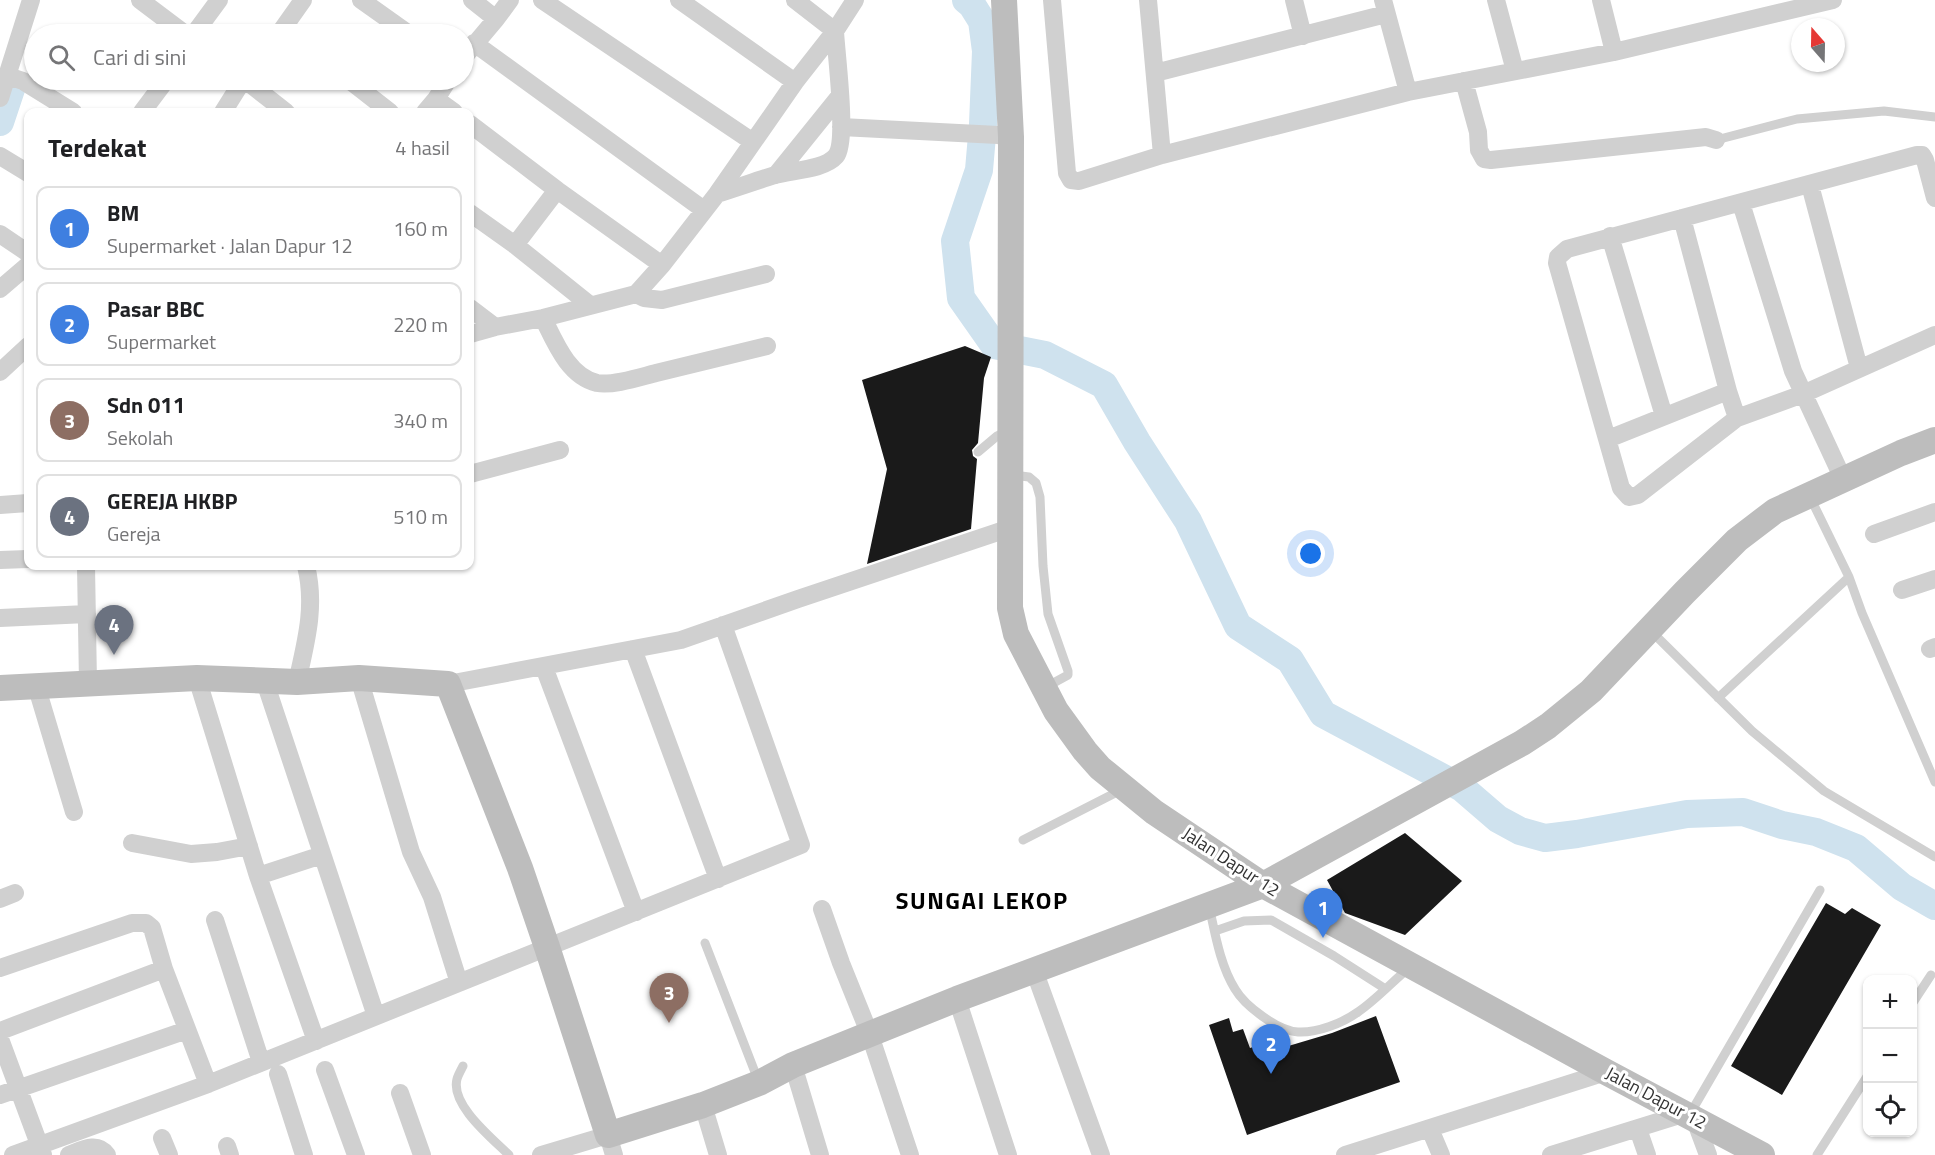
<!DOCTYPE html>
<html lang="id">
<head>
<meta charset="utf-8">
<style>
	body { margin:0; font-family:"Titillium Web",sans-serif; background:#f6f6f6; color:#202124 }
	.controls { position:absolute; right:18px; bottom:18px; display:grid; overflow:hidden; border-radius:12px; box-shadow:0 2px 4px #0004 }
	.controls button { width:54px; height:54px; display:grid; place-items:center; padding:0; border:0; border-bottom:2px solid #e0e0e0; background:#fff; color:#202124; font:30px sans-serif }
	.compass { position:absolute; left:1791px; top:18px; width:54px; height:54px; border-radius:50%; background:#fff; box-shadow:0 2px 4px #0004; rotate:340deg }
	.you { position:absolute; left:1311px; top:554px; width:21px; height:21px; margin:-15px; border:4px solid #fff; border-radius:50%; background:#1a73e8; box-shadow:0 0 0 9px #1a73e833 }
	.badge { display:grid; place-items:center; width:39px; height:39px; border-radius:50%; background:#e63946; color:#fff; font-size:20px; font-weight:700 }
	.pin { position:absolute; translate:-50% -50px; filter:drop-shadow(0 2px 3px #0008) }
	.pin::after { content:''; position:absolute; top:32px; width:21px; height:18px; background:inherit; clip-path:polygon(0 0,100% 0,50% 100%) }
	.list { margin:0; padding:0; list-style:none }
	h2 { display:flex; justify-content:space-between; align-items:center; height:78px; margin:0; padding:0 24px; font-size:26px }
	h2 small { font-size:20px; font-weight:400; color:#757577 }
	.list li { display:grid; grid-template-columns:39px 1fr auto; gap:18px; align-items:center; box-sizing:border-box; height:84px; margin:0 12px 12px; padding:0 12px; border:2px solid #e0e0e0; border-radius:12px }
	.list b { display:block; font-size:22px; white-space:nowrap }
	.list p { margin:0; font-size:20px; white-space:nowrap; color:#757577 }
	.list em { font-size:20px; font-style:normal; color:#757577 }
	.icon { flex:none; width:33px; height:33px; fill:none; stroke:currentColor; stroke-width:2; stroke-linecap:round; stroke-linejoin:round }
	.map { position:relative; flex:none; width:1935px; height:1155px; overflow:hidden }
	.search { position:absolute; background:#fff; box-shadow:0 2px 4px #0004; left:24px; top:24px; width:450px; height:66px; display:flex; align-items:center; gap:15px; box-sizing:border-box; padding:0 21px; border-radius:33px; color:#757577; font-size:22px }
	.panel { position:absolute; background:#fff; box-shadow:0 2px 4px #0004; left:24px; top:108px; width:450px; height:462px; border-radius:12px }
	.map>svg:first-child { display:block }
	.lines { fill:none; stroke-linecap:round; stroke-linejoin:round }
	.river { stroke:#cfe2ee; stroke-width:28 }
	.building { fill:#1a1a1a }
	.lane { stroke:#d0d0d0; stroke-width:9 }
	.street { stroke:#d0d0d0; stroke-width:18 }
	.secondary { stroke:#bdbdbd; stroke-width:26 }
	.labels { text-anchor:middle; stroke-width:6; stroke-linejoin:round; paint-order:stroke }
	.street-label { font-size:18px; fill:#333; stroke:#fff }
	.district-label { font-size:24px; font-weight:bold; letter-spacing:1.5px; fill:#000; stroke:#fff }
</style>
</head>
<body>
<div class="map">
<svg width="1935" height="1155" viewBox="0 0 1935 1155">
	<rect width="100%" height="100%" fill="#fff"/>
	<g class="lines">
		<path class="river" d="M966,0L972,5L982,21L986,51L983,124L979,170L955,241L961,298L994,345L1045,355L1104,385L1137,442L1188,521L1238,626L1290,660L1323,714L1462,788L1498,819L1520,831L1545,838L1577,834L1687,814L1743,812L1782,825L1816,832L1856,848L1902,887L1935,906
			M0,122L12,86"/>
	</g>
	<path class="building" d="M965,346L991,357L984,378L978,443L972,450L973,456L977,459L971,529L867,564L887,469L862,380Z
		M1405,833L1462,881L1405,935L1345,913L1327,880Z
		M1826,903L1845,914L1852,908L1881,925L1782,1095L1731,1066Z
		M1376,1016L1400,1082L1247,1135L1209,1025L1229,1018L1233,1032L1243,1029L1250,1048L1282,1037L1285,1047L1332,1033Z"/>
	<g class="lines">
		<path class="lane" d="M1716,140L1797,119L1884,111L1935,117
			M978,452L997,436L1007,431
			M1013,475L1029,477L1036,483L1040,497L1043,566L1048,614L1068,671V675L1046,687
			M1810,497L1849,577L1862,613L1935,782
			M1650,630L1752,731L1824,791L1935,857
			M1718,698L1849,577
			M1023,840L1123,789
			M1209,906C1215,933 1220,965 1235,989C1245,1006 1278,1031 1298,1032C1317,1033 1343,1023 1358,1012C1377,999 1393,981 1410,967
			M1215,931L1244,921L1271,920L1334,956L1384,988
			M705,943L758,1080
			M1912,1004L1931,975
			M463,1066C461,1070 458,1075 457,1079C450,1105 493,1139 509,1155
			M1690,1114L1820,890
			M1817,1155L1868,1075"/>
		<path class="street" d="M140,0L185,34
			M361,0L409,34
			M472,0L496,19
			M542,0L753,142
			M679,0L795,82
			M1052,0L1067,173L1071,180L1079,181L1162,155L1408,92L1614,52L1833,0
			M1148,0L1162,155
			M1294,0L1303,36
			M1383,0L1408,92
			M1496,0L1515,71
			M1601,0L1614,52
			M194,34L219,0
			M279,34L303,0
			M474,43L704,210
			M464,57L496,19L510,0
			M1155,73L1386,14
			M8,76L23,81L73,112
			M245,80L286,112
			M349,80L390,112
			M1464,81L1478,132L1479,150L1484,159L1491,160L1706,137L1716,140
			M0,98L31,0
			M436,99L454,112
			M142,112L166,80
			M223,112L243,80
			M425,112L436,99L448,80
			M470,124L557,190L662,265
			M841,127L998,135L1011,137
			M0,156L28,173
			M776,175L839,97
			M1810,185L1859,368
			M717,194C736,188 756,181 775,175C792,170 824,170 836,156C848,141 836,54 835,31L795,0
			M1935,198L1925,160L1922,155H1917L1567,249L1558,257L1557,263L1621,488L1629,497L1638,495L1737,418L1803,394L1935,335
			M1741,203L1793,371L1843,479
			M470,213L515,245L590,305
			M1682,218L1728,391L1737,418
			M0,234L28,253
			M1610,236L1664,416
			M515,245L557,190
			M0,289L28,265
			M636,294L644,298L662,300L766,274
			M470,308L495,327
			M543,318C555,342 568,376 597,383C613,386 640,377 656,373C693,364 730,355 767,346
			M470,334L495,327L543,318L636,294L662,265L717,194L795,82L835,31L855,0
			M0,372L28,346
			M1608,439L1728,391
			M470,474L560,450
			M0,505L28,503
			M1874,534L1935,512
			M0,560L28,559
			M86,566L88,683
			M1902,590L1935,579
			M0,618L87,614
			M633,649L718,879
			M1930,649L1935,647
			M544,667L636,912
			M197,678L258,876L316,1041
			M359,678L411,852L432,897L459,983
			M264,679L376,1016
			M297,682C306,642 316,606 306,566
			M448,684L681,640L798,599L1010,528
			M36,685L74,812
			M132,843L191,854L217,852L249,846
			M258,876L322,855
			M0,899L15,893
			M822,909L841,963L870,1035L910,1155
			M215,920L261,1062
			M0,968L132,923H146L152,928L164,969L208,1084
			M1034,970L1101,1155
			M957,999L1008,1155
			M0,1031L164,969
			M0,1039L43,1155
			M793,1065L820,1155
			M325,1070L356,1155
			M278,1074L304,1155
			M400,1093L422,1155
			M0,1095L187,1030
			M703,1105L718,1155
			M1695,1120L1708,1155
			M1430,1129L1441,1155
			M1638,1129L1647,1155
			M162,1138L169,1155
			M227,1146L230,1155
			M13,1155L208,1084L801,845L723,625
			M69,1155C82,1150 97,1141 107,1155
			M541,1155L608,1135L614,1155
			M1345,1155L1606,1072
			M1551,1155L1683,1114"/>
		<path class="secondary" d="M1004,0L1011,137L1010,608L1016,634L1056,711L1085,751L1100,768L1154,812L1263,885L1606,1072L1762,1155
			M0,688L197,678L297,682L359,678L448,684L520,868L547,947L608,1135L703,1105L759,1083L793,1065L957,999L1263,885L1522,743L1548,726L1591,691L1685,592L1737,540L1775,511L1901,453L1935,440"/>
	</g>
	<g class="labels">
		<g class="street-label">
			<text transform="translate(1231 862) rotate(33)" y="6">Jalan Dapur 12</text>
			<text transform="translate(1656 1098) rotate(28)" y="6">Jalan Dapur 12</text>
		</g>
		<g class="district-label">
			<text x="982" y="909">SUNGAI LEKOP</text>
		</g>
	</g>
</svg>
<div class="controls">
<button>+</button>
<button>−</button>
<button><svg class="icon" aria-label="locate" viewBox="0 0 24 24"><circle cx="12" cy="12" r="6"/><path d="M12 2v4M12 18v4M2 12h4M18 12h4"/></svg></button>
</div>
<svg class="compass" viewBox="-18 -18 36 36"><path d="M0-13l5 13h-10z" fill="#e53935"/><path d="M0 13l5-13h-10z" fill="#757577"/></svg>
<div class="you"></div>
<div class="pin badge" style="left:1323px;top:938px;background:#3f7fe0">1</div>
<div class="pin badge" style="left:1271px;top:1074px;background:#3f7fe0">2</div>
<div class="pin badge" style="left:669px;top:1023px;background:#8d6e63">3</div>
<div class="pin badge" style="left:114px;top:655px;background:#6b7280">4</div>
<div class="search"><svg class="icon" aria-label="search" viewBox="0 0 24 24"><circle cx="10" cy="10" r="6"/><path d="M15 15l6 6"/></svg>Cari di sini</div>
<section class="panel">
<h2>Terdekat<small>4 hasil</small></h2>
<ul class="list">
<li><span class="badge" style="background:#3f7fe0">1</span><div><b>BM</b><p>Supermarket · Jalan Dapur 12</p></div><em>160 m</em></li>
<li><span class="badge" style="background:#3f7fe0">2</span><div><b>Pasar BBC</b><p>Supermarket</p></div><em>220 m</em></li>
<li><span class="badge" style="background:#8d6e63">3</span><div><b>Sdn 011</b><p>Sekolah</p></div><em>340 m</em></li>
<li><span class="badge" style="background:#6b7280">4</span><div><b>GEREJA HKBP</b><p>Gereja</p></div><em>510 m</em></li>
</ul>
</section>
</div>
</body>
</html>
